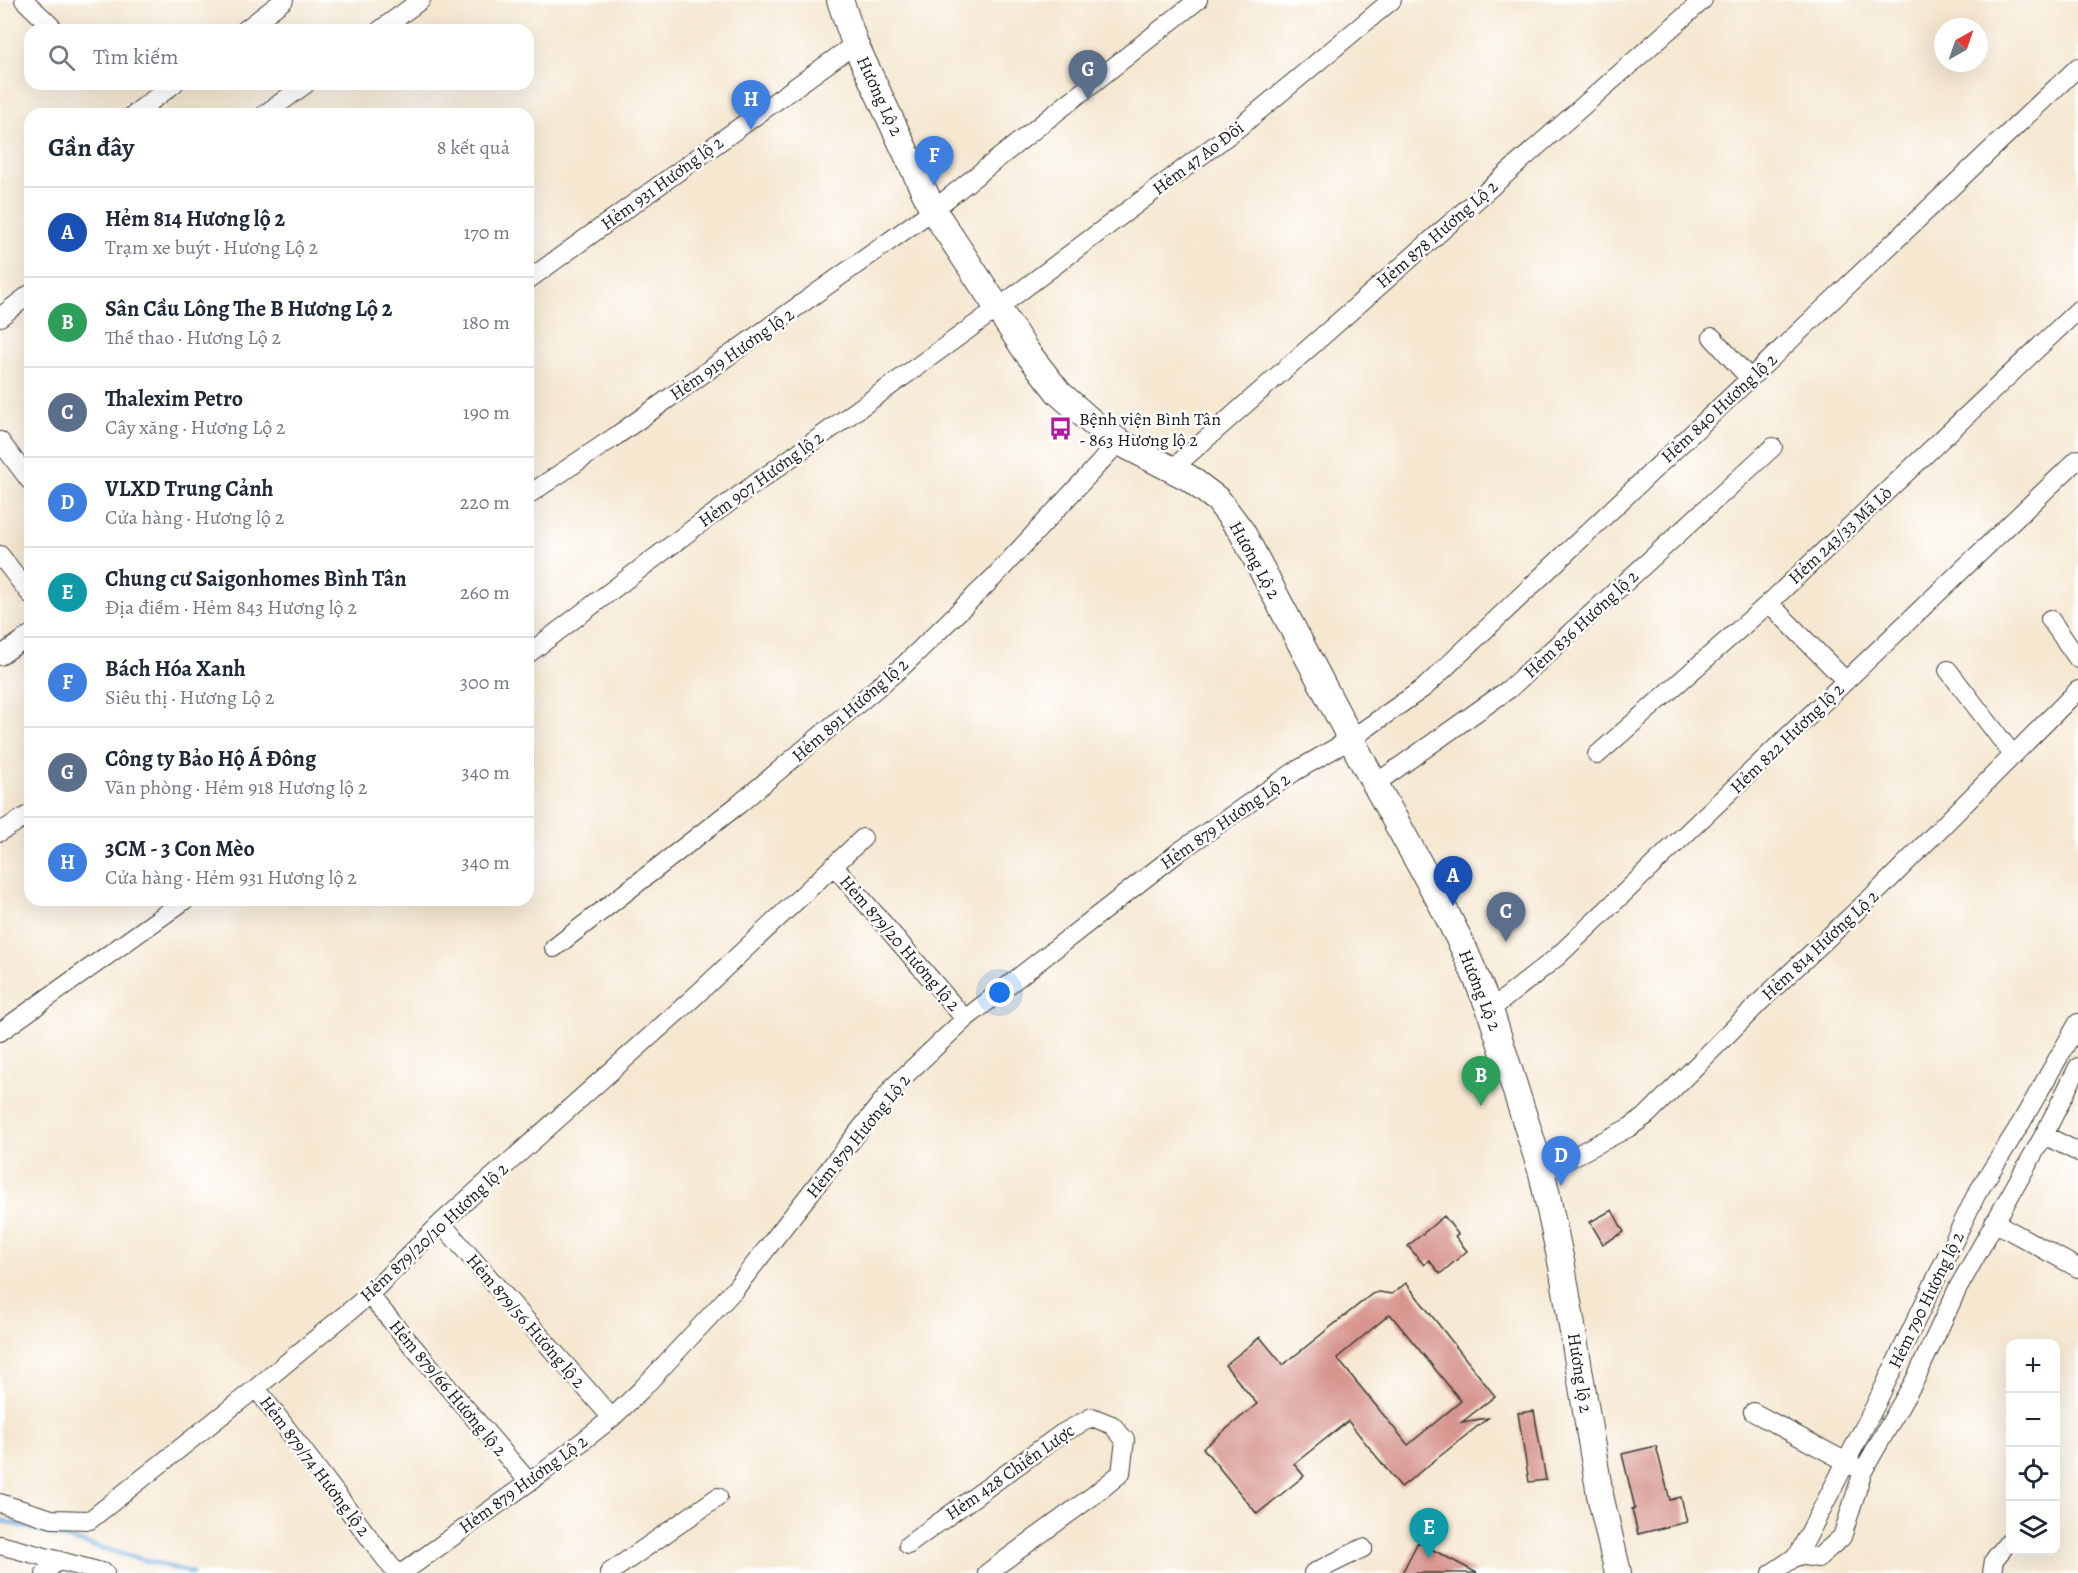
<!DOCTYPE html>
<html lang="vi">
<head>
<meta charset="utf-8">
<style>
	body { margin:0; font-family:Alegreya,serif; background:#f2f2f3; color:#1f2937 }
	.controls { position:absolute; right:18px; bottom:18px; display:grid; overflow:hidden; border-radius:12px; box-shadow:0 6px 24px #0002 }
	.controls button { width:54px; height:54px; display:grid; place-items:center; padding:0; border:0; border-bottom:2px solid #e0e1e3; background:#fff; color:#1f2937; font:30px sans-serif }
	.compass { position:absolute; left:1934px; top:18px; width:54px; height:54px; border-radius:50%; background:#fff; box-shadow:0 6px 24px #0002; rotate:40deg }
	.you { position:absolute; left:1000px; top:993px; width:21px; height:21px; margin:-15px; border:4px solid #fff; border-radius:50%; background:#1a73e8; box-shadow:0 0 0 9px #1a73e833 }
	.badge { display:grid; place-items:center; width:39px; height:39px; border-radius:50%; background:#0f766e; color:#fff; font-size:20px; font-weight:700 }
	.pin { position:absolute; translate:-50% -50px; filter:drop-shadow(0 2px 3px #0008) }
	.pin::after { content:''; position:absolute; top:32px; width:21px; height:18px; background:inherit; clip-path:polygon(0 0,100% 0,50% 100%) }
	.list { margin:0; padding:0; list-style:none }
	h2 { display:flex; justify-content:space-between; align-items:center; height:78px; margin:0; padding:0 24px; font-size:26px }
	h2 small { font-size:20px; font-weight:400; color:#747a83 }
	.list li { display:grid; grid-template-columns:39px 1fr auto; gap:18px; align-items:center; box-sizing:border-box; height:90px; padding:0 24px; border-top:2px solid #e0e1e3 }
	.list b { display:block; font-size:22px; white-space:nowrap }
	.list p { margin:0; font-size:20px; white-space:nowrap; color:#747a83 }
	.list em { font-size:20px; font-style:normal; color:#747a83 }
	.icon { flex:none; width:33px; height:33px; fill:none; stroke:currentColor; stroke-width:2; stroke-linecap:round; stroke-linejoin:round }
	.map { position:relative; flex:none; width:2078px; height:1573px; overflow:hidden }
	.search { position:absolute; background:#fff; box-shadow:0 6px 24px #0002; left:24px; top:24px; width:510px; height:66px; display:flex; align-items:center; gap:15px; box-sizing:border-box; padding:0 21px; border-radius:18px; color:#747a83; font-size:22px }
	.panel { position:absolute; background:#fff; box-shadow:0 6px 24px #0002; left:24px; top:108px; width:510px; height:798px; border-radius:18px }
	.map>svg:first-child { display:block }
	.lines { fill:none; stroke-linecap:round; stroke-linejoin:round }
	.stream { stroke:#63a6d8; stroke-width:5 }
	.building { fill:#d7968f; fill-rule:evenodd }
	.minor-casing { stroke:#3d3a37; stroke-width:20 }
	.secondary-casing { stroke:#3d3a37; stroke-width:28 }
	.minor { stroke:#fff; stroke-width:18 }
	.secondary { stroke:#fff; stroke-width:26 }
	.labels { text-anchor:middle; stroke-width:5; stroke-linejoin:round; paint-order:stroke }
	.street-label { font-size:18px; fill:#1c1c1c; stroke:#fff }
	.poi-label { font-size:18px; fill:#1c1c1c; stroke:#fff; text-anchor:start }
</style>
</head>
<body>
<div class="map">
<svg width="2078" height="1573" viewBox="0 0 2078 1573">
	<rect width="100%" height="100%" fill="#fff"/>
	<filter id="ink" filterUnits="userSpaceOnUse"><feTurbulence type="fractalNoise" baseFrequency=".0167" numOctaves="2"/><feDisplacementMap in="SourceGraphic" scale="12" xChannelSelector="R" yChannelSelector="G"/><feConvolveMatrix kernelMatrix="1 2 1 2 8 2 1 2 1" color-interpolation-filters="sRGB"/></filter>
	<filter id="wash" filterUnits="userSpaceOnUse"><feTurbulence type="fractalNoise" baseFrequency=".008" numOctaves="4" result="noise"/><feDisplacementMap in="SourceGraphic" scale="24" xChannelSelector="R" yChannelSelector="G"/><feGaussianBlur stdDeviation="1.35" result="paint"/><feColorMatrix in="noise" values="0 0 0 0 0 0 0 0 0 0 0 0 0 0 0 0 0 1.4 0 .05"/><feComposite in="paint" operator="in"/></filter>
	<g filter="url(#wash)">
		<rect width="100%" height="100%" fill="#f5e7d0"/>
		<g class="lines">
			<path class="stream" d="M0,1520L192,1573"/>
		</g>
		<g id="blocks">
			<path class="building" d="M1612,1210L1624,1232L1603,1244L1590,1222Z
				M1444,1216L1458,1234L1455,1236L1467,1251L1440,1274L1429,1260L1424,1265L1408,1246Z
				M1406,1283L1495,1396L1462,1422L1488,1418L1401,1487L1348,1421L1294,1464L1304,1476L1257,1514L1203,1448L1257,1404L1225,1365L1260,1337L1283,1365L1372,1294L1379,1292L1392,1294ZM1390,1314L1461,1401L1408,1445L1337,1358Z
				M1534,1411L1546,1480L1529,1482L1518,1413Z
				M1656,1446L1670,1500L1681,1497L1687,1522L1638,1534L1632,1509L1635,1508L1622,1454Z
				M1418,1542L1477,1573H1402Z"/>
		</g>
	</g>
	<g filter="url(#ink)">
		<use href="#blocks" fill-opacity="0" stroke="#3d3a37" stroke-width="1.5"/>
		<g class="lines">
			<defs>
				<path id="minor" d="M24,0L52,27
					M245,30L284,0
					M380,30L421,0
					M134,114L174,84
					M265,114L306,84
					M528,280L855,44
					M0,317L30,294
					M1712,337L1750,379
					M0,441L30,481
					M1172,469L1703,0
					M528,495L616,436L933,210L1198,0
					M0,555L30,594
					M1769,603L1846,681
					M2050,619L2078,659
					M528,654L694,528L998,308L1242,125L1392,0
					M0,656L30,635
					M1948,670L2013,755
					M1597,755L1769,603L2078,310
					M1375,784L1509,689L1773,447
					M0,832L30,814
					M834,866L965,1019
					M554,948L738,805L904,665L994,577L1119,442
					M1490,1010L1557,957L2078,459
					M0,1032L185,900
					M2044,1135L2078,1152
					M1542,1173L1630,1127L1647,1115L1771,991L1880,889L2078,690
					M1994,1222L2078,1268
					M441,1223L612,1418
					M369,1295L528,1481
					M256,1388L396,1573
					M1753,1412L1856,1467
					M0,1503L52,1519L90,1520L256,1388L369,1295L441,1223L692,999L863,838
					M0,1545L105,1573
					M908,1545L1061,1434L1092,1417L1112,1425L1125,1440L1121,1473L1094,1495L987,1573
					M1798,1555L1818,1558L1842,1537L1863,1471L1915,1380L1958,1288L2044,1135L2078,1067
					M45,1573L58,1560
					M402,1573L546,1470L612,1418L641,1390L735,1289L895,1085L965,1019L1180,851L1294,772L1351,739L1425,687L2078,67
					M609,1573L718,1497
					M1313,1573L1363,1548
					M1772,1573L1798,1555L1874,1408L1976,1195L2021,1123L2078,1023
					M1992,1573L1994,1560L2010,1540"/>
				<path id="secondary" d="M840,0L855,44L933,210L1026,351L1059,393L1093,423L1119,442L1189,478L1218,500L1242,532L1364,764L1441,903L1464,949L1490,1010L1542,1173L1562,1266L1600,1495L1618,1573"/>
			</defs>
			<use href="#minor" class="minor-casing"/>
			<use href="#secondary" class="secondary-casing"/>
			<use href="#minor" class="minor"/>
			<use href="#secondary" class="secondary"/>
		</g>
	</g>
	<defs>
		<symbol id="bus-bare" viewBox="-9 -9 18 18"><path d="M-5-6H5V4H4V6H2V4H-2V6H-4V4H-5ZM-3.5-4V0h7V-4ZM-3.5 1.2v1.5H-2V1.2ZM2 1.2v1.5H3.5V1.2Z" fill="#b5179e" stroke="#fff" stroke-width="2.5" paint-order="stroke"/></symbol>
	</defs>
	<g fill-rule="evenodd">
		<use href="#bus-bare" x="1044" y="412" width="33" height="33"/>
	</g>
	<g class="labels">
		<g class="street-label">
			<text transform="translate(880 96) rotate(65)" y="6">Hương Lộ 2</text>
			<text transform="translate(1198 158) rotate(-37)" y="6">Hẻm 47 Ao Đôi</text>
			<text transform="translate(662 183) rotate(-36)" y="6">Hẻm 931 Hương lộ 2</text>
			<text transform="translate(1437 234) rotate(-41)" y="6">Hẻm 878 Hương Lộ 2</text>
			<text transform="translate(732 354) rotate(-35)" y="6">Hẻm 919 Hương lộ 2</text>
			<text transform="translate(1719 408) rotate(-43)" y="6">Hẻm 840 Hương lộ 2</text>
			<text transform="translate(761 479) rotate(-36)" y="6">Hẻm 907 Hương lộ 2</text>
			<text transform="translate(1840 535) rotate(-43)" y="6">Hẻm 243/33 Mã Lò</text>
			<text transform="translate(1255 560) rotate(61)" y="6">Hương Lộ 2</text>
			<text transform="translate(1581 624) rotate(-43)" y="6">Hẻm 836 Hương lộ 2</text>
			<text transform="translate(850 710) rotate(-41)" y="6">Hẻm 891 Hương lộ 2</text>
			<text transform="translate(1787 738) rotate(-44)" y="6">Hẻm 822 Hương lộ 2</text>
			<text transform="translate(1225 821) rotate(-35)" y="6">Hẻm 879 Hương Lộ 2</text>
			<text transform="translate(900 943) rotate(49)" y="6">Hẻm 879/20 Hương lộ 2</text>
			<text transform="translate(1820 945) rotate(-43)" y="6">Hẻm 814 Hương Lộ 2</text>
			<text transform="translate(1480 990) rotate(68)" y="6">Hương Lộ 2</text>
			<text transform="translate(858 1136) rotate(-51)" y="6">Hẻm 879 Hương Lộ 2</text>
			<text transform="translate(434 1232) rotate(-43)" y="6">Hẻm 879/20/10 Hương lộ 2</text>
			<text transform="translate(1926 1300) rotate(-64)" y="6">Hẻm 790 Hương lộ 2</text>
			<text transform="translate(526 1321) rotate(49)" y="6">Hẻm 879/56 Hương lộ 2</text>
			<text transform="translate(1580 1373) rotate(81)" y="6">Hương lộ 2</text>
			<text transform="translate(448 1388) rotate(50)" y="6">Hẻm 879/66 Hương lộ 2</text>
			<text transform="translate(315 1466) rotate(53)" y="6">Hẻm 879/74 Hương lộ 2</text>
			<text transform="translate(1010 1472) rotate(-35)" y="6">Hẻm 428 Chiến Lược</text>
			<text transform="translate(523 1484) rotate(-36)" y="6">Hẻm 879 Hương Lộ 2</text>
		</g>
		<g class="poi-label">
			<text x="1079" y="425">Bệnh viện Bình Tân<tspan x="1079" dy="21">- 863 Hương lộ 2</tspan></text>
		</g>
	</g>
</svg>
<div class="controls">
<button>+</button>
<button>−</button>
<button><svg class="icon" aria-label="locate" viewBox="0 0 24 24"><circle cx="12" cy="12" r="6"/><path d="M12 2v4M12 18v4M2 12h4M18 12h4"/></svg></button>
<button><svg class="icon" aria-label="layers" viewBox="0 0 24 24"><path d="M12 4l9 5-9 5-9-5zM3 14l9 5 9-5"/></svg></button>
</div>
<svg class="compass" viewBox="-18 -18 36 36"><path d="M0-13l5 13h-10z" fill="#e53935"/><path d="M0 13l5-13h-10z" fill="#747a83"/></svg>
<div class="you"></div>
<div class="pin badge" style="left:1453px;top:906px;background:#1a4fb4">A</div>
<div class="pin badge" style="left:1481px;top:1106px;background:#2e9e5b">B</div>
<div class="pin badge" style="left:1506px;top:942px;background:#5c6f8a">C</div>
<div class="pin badge" style="left:1561px;top:1186px;background:#3f7fe0">D</div>
<div class="pin badge" style="left:1429px;top:1558px;background:#0f9aa8">E</div>
<div class="pin badge" style="left:934px;top:186px;background:#3f7fe0">F</div>
<div class="pin badge" style="left:1088px;top:100px;background:#5c6f8a">G</div>
<div class="pin badge" style="left:751px;top:130px;background:#3f7fe0">H</div>
<div class="search"><svg class="icon" aria-label="search" viewBox="0 0 24 24"><circle cx="10" cy="10" r="6"/><path d="M15 15l6 6"/></svg>Tìm kiếm</div>
<section class="panel">
<h2>Gần đây<small>8 kết quả</small></h2>
<ul class="list">
<li><span class="badge" style="background:#1a4fb4">A</span><div><b>Hẻm 814 Hương lộ 2</b><p>Trạm xe buýt · Hương Lộ 2</p></div><em>170 m</em></li>
<li><span class="badge" style="background:#2e9e5b">B</span><div><b>Sân Cầu Lông The B Hương Lộ 2</b><p>Thể thao · Hương Lộ 2</p></div><em>180 m</em></li>
<li><span class="badge" style="background:#5c6f8a">C</span><div><b>Thalexim Petro</b><p>Cây xăng · Hương Lộ 2</p></div><em>190 m</em></li>
<li><span class="badge" style="background:#3f7fe0">D</span><div><b>VLXD Trung Cảnh</b><p>Cửa hàng · Hương lộ 2</p></div><em>220 m</em></li>
<li><span class="badge" style="background:#0f9aa8">E</span><div><b>Chung cư Saigonhomes Bình Tân</b><p>Địa điểm · Hẻm 843 Hương lộ 2</p></div><em>260 m</em></li>
<li><span class="badge" style="background:#3f7fe0">F</span><div><b>Bách Hóa Xanh</b><p>Siêu thị · Hương Lộ 2</p></div><em>300 m</em></li>
<li><span class="badge" style="background:#5c6f8a">G</span><div><b>Công ty Bảo Hộ Á Đông</b><p>Văn phòng · Hẻm 918 Hương lộ 2</p></div><em>340 m</em></li>
<li><span class="badge" style="background:#3f7fe0">H</span><div><b>3CM - 3 Con Mèo</b><p>Cửa hàng · Hẻm 931 Hương lộ 2</p></div><em>340 m</em></li>
</ul>
</section>
</div>
</body>
</html>
